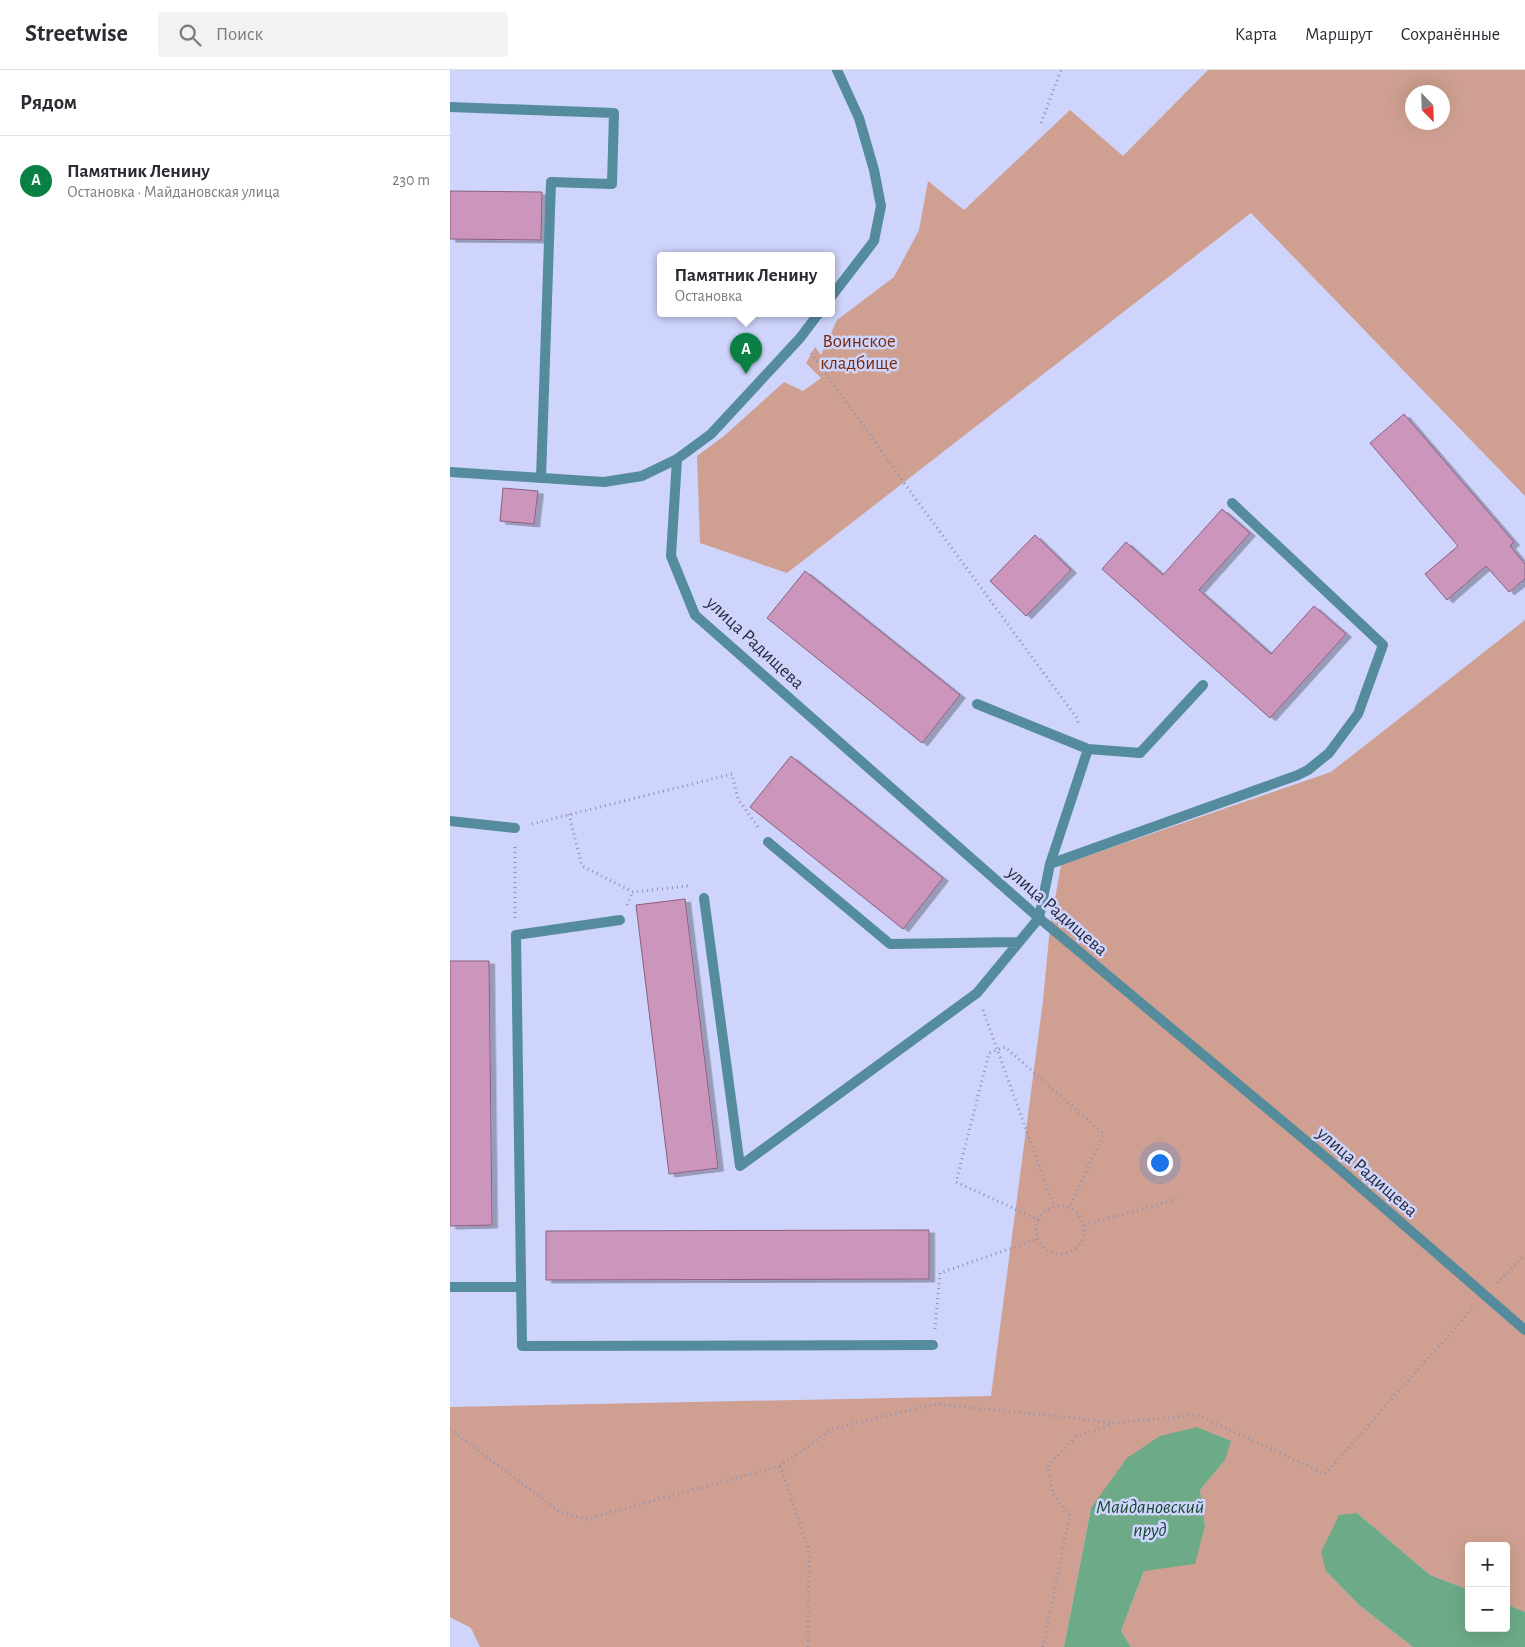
<!DOCTYPE html>
<html lang="ru">
<head>
<meta charset="utf-8">
<style>
	body { margin:0; font-family:"Alegreya Sans",sans-serif; background:#f2f2f3; color:#2b2b33 }
	.controls { position:absolute; right:15px; bottom:15px; display:grid; overflow:hidden; border-radius:5px; box-shadow:0 5px 20px #0002 }
	.controls button { width:45px; height:45px; display:grid; place-items:center; padding:0; border:0; border-bottom:1px solid #e1e1e2; background:#fff; color:#2b2b33; font:25px sans-serif }
	.compass { position:absolute; left:955px; top:15px; width:45px; height:45px; border-radius:50%; background:#fff; box-shadow:0 5px 20px #0002; rotate:157deg }
	.you { position:absolute; left:709px; top:1092px; width:18px; height:18px; margin:-12px; border:4px solid #fff; border-radius:50%; background:#1a73e8; box-shadow:0 0 0 8px #1a73e833 }
	.badge { display:grid; place-items:center; width:32px; height:32px; border-radius:50%; background:#0b8043; color:#fff; font-size:16px; font-weight:700 }
	.pin { position:absolute; translate:-50% -41px; filter:drop-shadow(0 1px 2px #0008) }
	.pin::after { content:''; position:absolute; top:26px; width:18px; height:15px; background:inherit; clip-path:polygon(0 0,100% 0,50% 100%) }
	.popup { position:absolute; left:207px; top:182px; width:178px; height:65px; box-sizing:border-box; display:grid; place-content:center; border-radius:5px; background:#fff; filter:drop-shadow(0 1px 4px #0005); font-size:16px; white-space:nowrap; color:#7c7c81 }
	.popup b { font-size:19px; color:#2b2b33 }
	.popup::after { content:''; position:absolute; left:50%; top:100%; margin-left:-10px; border:10px solid transparent; border-top-color:#fff }
	.list { margin:0; padding:0; list-style:none }
	h2 { display:flex; justify-content:space-between; align-items:center; height:65px; margin:0; padding:0 20px; font-size:21px }
	h2 small { font-size:16px; font-weight:400; color:#7c7c81 }
	.list li { display:grid; grid-template-columns:32px 1fr auto; gap:15px; align-items:center; box-sizing:border-box; height:90px; padding:0 20px; border-top:1px solid #e1e1e2 }
	.list b { display:block; font-size:19px; white-space:nowrap }
	.list p { margin:0; font-size:16px; white-space:nowrap; color:#7c7c81 }
	.list em { font-size:16px; font-style:normal; color:#7c7c81 }
	.icon { flex:none; width:28px; height:28px; fill:none; stroke:currentColor; stroke-width:2; stroke-linecap:round; stroke-linejoin:round }
	.map { position:relative; flex:none; width:1075px; height:1577px; overflow:hidden }
	header { display:flex; align-items:center; gap:30px; box-sizing:border-box; height:70px; padding:0 25px; background:#fff; border-bottom:1px solid #e1e1e2 }
	header strong { font-size:24px }
	nav { display:flex; gap:28px; margin-inline-start:auto; font-size:18px }
	.search { width:350px; height:45px; background:#f2f2f3; display:flex; align-items:center; gap:12px; box-sizing:border-box; padding:0 18px; border-radius:5px; color:#7c7c81; font-size:19px }
	main { display:flex }
	aside { flex:1; background:#fff }
	.map>svg:first-child { display:block }
	.green { fill:#cfa091; fill-rule:evenodd }
	.water { fill:#6dab88 }
	.building { fill:#cc95bb; stroke:#8a607d; filter:url(#shadow) }
	.lines { fill:none; stroke-linecap:round; stroke-linejoin:round }
	.path { stroke:#8e92b1; stroke-width:3; stroke-dasharray:1 4; stroke-linecap:butt }
	.lane { stroke:#548c9d; stroke-width:10 }
	.street { stroke:#548c9d; stroke-width:10 }
	.labels { text-anchor:middle; stroke-width:5; stroke-linejoin:round; paint-order:stroke }
	.park-label { font-size:19px; fill:#762b0f; stroke:#ced4fb }
	.street-label { font-size:19px; fill:#292b3e; stroke:#ced4fb }
	.water-label { font-size:20px; font-style:italic; fill:#174830; stroke:#ced4fb }
</style>
</head>
<body>
<header>
<strong>Streetwise</strong>
<div class="search"><svg class="icon" aria-label="search" viewBox="0 0 24 24"><circle cx="10" cy="10" r="6"/><path d="M15 15l6 6"/></svg>Поиск</div>
<nav><a>Карта</a><a>Маршрут</a><a>Сохранённые</a></nav>
</header>
<main>
<aside>
<h2>Рядом<small></small></h2>
<ul class="list">
<li><span class="badge">A</span><div><b>Памятник Ленину</b><p>Остановка · Майдановская улица</p></div><em>230 m</em></li>
</ul>
</aside>
<div class="map">
<svg width="1075" height="1577" viewBox="0 0 1075 1577">
	<defs>
		<filter id="shadow"><feDropShadow dx="5.5" dy="3" stdDeviation="0" flood-color="#0004"/></filter>
	</defs>
	<rect width="100%" height="100%" fill="#ced4fb"/>
	<path class="green" d="M758,0H1075V426L801,143L337,503L250,473L247,386L274,366L334,312L353,321L371,308L356,293L365,277L371,285L387,250L444,207L469,160L478,111L514,140L620,40L673,86ZM962,22H992V52H962Z
		M1075,550V1542L1056,1534V1476H1019V1520L980,1505L907,1443L876,1501L909,1535L963,1577H681L671,1561L694,1501L755,1456L750,1420L775,1390L641,1438L614,1577H30L21,1558L0,1547V1337L541,1326L593,931L600,857L611,795L881,702Z"/>
	<path class="water" d="M747,1357L781,1371L775,1390L750,1420L755,1456L745,1494L694,1501L671,1561L681,1577H614L641,1438L677,1388L710,1366Z
		M907,1443L980,1505L1019,1520V1558H1056V1534L1075,1542V1577H963L909,1535L876,1501L871,1482L889,1445Z"/>
	<path class="building" d="M0,121L92,122L91,170L0,169Z
		M954,344L1064,472L1060,476L1075,494V509L1059,522L1036,496L997,530L975,504L1008,476L920,373Z
		M53,418L88,421L84,454L50,451Z
		M772,439L800,463L749,520L821,584L864,536L896,564L820,648L652,499L676,472L713,505Z
		M585,465L621,500L576,546L540,511Z
		M355,501L510,625L472,673L317,548Z
		M341,686L493,808L453,859L300,737Z
		M235,829L268,1098L219,1104L186,835Z
		M0,891H39L42,1155L0,1156Z
		M479,1160V1209L96,1210V1161Z"/>
	<g class="lines">
		<path class="path" d="M591,53L611,0
			M361,283L468,432L626,647L629,655
			M119,744L132,796L183,822L237,816L240,819
			M82,754L282,704L288,729L308,757
			M65,777V848
			M177,835L183,822
			M533,940L604,1137
			M586 1160a24 24 0 1 1 48 0a24 24 0 1 1-48 0Z
			M589,1150L506,1112L539,983L555,977L654,1064L619,1138
			M634,1155L728,1129
			M1047,1213L1075,1185
			M485,1259L490,1203L588,1169
			M0,1359L110,1442L137,1449L330,1396L382,1359L486,1334L624,1348L663,1353L747,1345L875,1404L1022,1239
			M330,1396L359,1480L358,1577
			M593,1577L620,1445L603,1424L598,1395L626,1367L662,1354"/>
		<path class="lane" d="M0,37L164,43L162,114L101,112L91,408
			M527,634L638,679L690,683L753,615
			M318,772L440,874L568,872
			M600,794L848,705L858,700L879,683L908,644L933,575L782,433
			M254,828L290,1096L527,923L589,848L600,794L638,679
			M66,865L170,850"/>
		<path class="street" d="M381,227L424,171L431,136L424,100L409,48L387,0
			M227,389L221,486L245,545L589,848L879,1090L1075,1260
			M0,402L154,412L192,406L227,389L261,364L350,268L369,243
			M0,751L65,758
			M66,865L72,1276L483,1275
			M0,1217H71"/>
	</g>
	<g class="labels">
		<g class="park-label">
			<text x="409" y="277">Воинское<tspan x="409" dy="22">кладбище</tspan></text>
		</g>
		<g class="street-label">
			<text transform="translate(306 572) rotate(43)" y="7">улица Радищева</text>
			<text transform="translate(608 840) rotate(41)" y="7">улица Радищева</text>
			<text transform="translate(918 1101) rotate(41)" y="7">улица Радищева</text>
		</g>
		<g class="water-label">
			<text x="700" y="1443">Майдановский<tspan x="700" dy="23">пруд</tspan></text>
		</g>
	</g>
</svg>
<div class="controls">
<button>+</button>
<button>−</button>
</div>
<svg class="compass" viewBox="-18 -18 36 36"><path d="M0-13l5 13h-10z" fill="#e53935"/><path d="M0 13l5-13h-10z" fill="#7c7c81"/></svg>
<div class="you"></div>
<div class="pin badge" style="left:296px;top:304px">A</div>
<div class="popup"><b>Памятник Ленину</b>Остановка</div>
</div>
</main>
</body>
</html>
